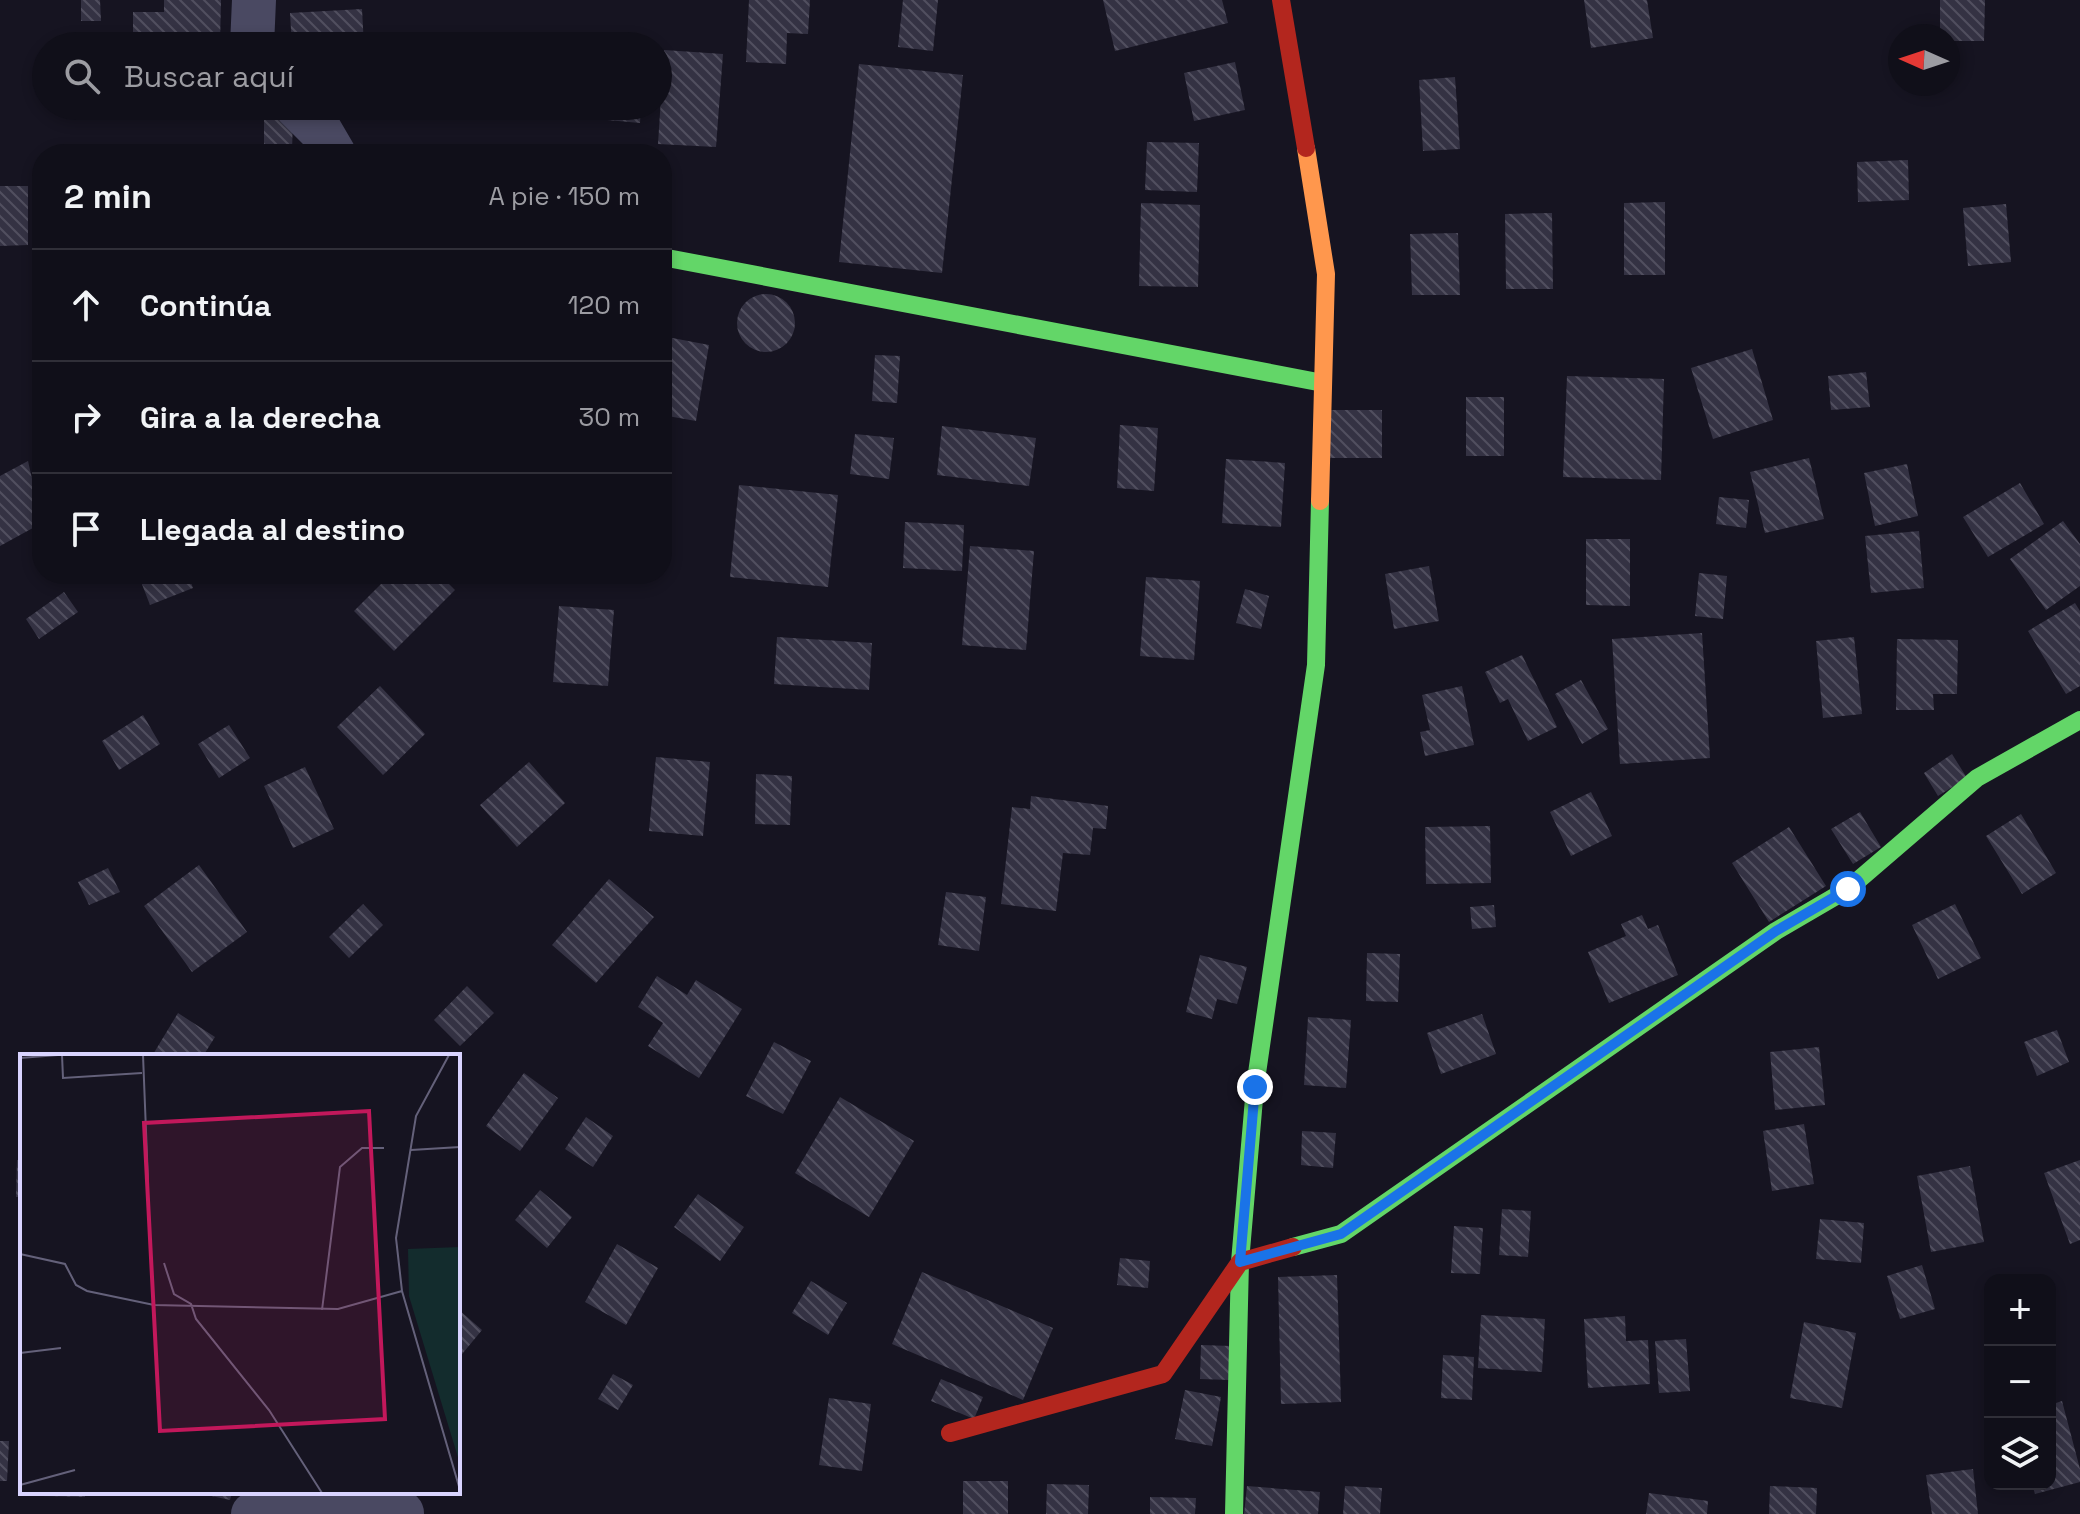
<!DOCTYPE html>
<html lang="es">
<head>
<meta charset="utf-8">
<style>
	body { margin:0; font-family:"Space Grotesk",sans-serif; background:#191822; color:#f1f3f6 }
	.controls { position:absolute; right:24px; bottom:24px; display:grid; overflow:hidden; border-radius:16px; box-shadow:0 4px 12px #0003 }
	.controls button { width:72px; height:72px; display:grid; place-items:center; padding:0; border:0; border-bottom:2px solid #302f38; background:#100f19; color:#f1f3f6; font:40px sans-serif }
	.compass { position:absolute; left:1888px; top:24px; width:72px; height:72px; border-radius:50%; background:#100f19; box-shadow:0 4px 12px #0003; rotate:273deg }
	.stop { position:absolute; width:24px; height:24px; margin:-18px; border:6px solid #1a73e8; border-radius:50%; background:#fff }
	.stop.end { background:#1a73e8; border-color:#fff; box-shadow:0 2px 8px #0008 }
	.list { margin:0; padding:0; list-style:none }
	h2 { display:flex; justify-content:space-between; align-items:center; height:104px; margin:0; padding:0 32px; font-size:34px }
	h2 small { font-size:26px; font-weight:400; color:#9c9ca2 }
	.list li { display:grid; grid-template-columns:52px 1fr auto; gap:24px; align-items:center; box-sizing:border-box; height:112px; padding:0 32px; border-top:2px solid #302f38 }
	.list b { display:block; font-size:30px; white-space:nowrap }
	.list em { font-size:26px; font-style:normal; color:#9c9ca2 }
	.icon { flex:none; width:44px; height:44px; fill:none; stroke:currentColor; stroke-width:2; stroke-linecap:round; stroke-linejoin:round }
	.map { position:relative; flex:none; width:2080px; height:1514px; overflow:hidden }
	.search { position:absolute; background:#100f19; box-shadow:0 4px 12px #0003; left:32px; top:32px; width:640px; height:88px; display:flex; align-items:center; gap:20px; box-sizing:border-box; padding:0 28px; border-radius:44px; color:#9c9ca2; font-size:30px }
	.panel { position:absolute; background:#100f19; box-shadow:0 4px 12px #0003; left:32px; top:144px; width:640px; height:440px; border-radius:32px }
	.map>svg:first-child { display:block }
	.building { fill:url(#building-back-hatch) }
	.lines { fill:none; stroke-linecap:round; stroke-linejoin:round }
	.street { stroke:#4a4962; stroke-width:44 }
	.fast { stroke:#63d668; stroke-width:18 }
	.slow { stroke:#ff974d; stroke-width:18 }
	.jam { stroke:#b3261e; stroke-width:18 }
	.route { stroke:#1a73e8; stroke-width:10 }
	.inset-road { fill:none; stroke:#64617a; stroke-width:2 }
	.view { fill:#c2185b; fill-opacity:0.15; stroke:#c2185b; stroke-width:4 }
	.inset-edge { fill:none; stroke:#d9d4ff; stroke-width:4 }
</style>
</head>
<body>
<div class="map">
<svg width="2080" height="1514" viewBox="0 0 2080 1514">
	<defs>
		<pattern id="building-back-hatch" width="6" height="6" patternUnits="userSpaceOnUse" patternTransform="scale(2)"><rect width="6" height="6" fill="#343243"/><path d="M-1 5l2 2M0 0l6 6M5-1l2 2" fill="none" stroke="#514f5f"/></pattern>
	</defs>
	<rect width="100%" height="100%" fill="#161421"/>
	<path class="building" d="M81,0H100L101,21H81Z
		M164,0H221L220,46H133V12H164Z
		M749,0H810L808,34L787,33L786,64L746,62Z
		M903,0H938L933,51L898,47Z
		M1103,0H1222L1228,23L1115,51Z
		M1584,0H1647L1653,38L1591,48Z
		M1940,0H1985L1984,41H1948V36H1940Z
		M362,9L364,46H292L290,13Z
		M664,50L723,54L716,147L658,144Z
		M1235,62L1245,110L1194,121L1184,73Z
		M859,64L963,75L942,273L839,262Z
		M1455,77L1460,149L1423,151L1419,80Z
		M608,106H641L640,123L607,120Z
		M264,116H293L292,152H264Z
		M1147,142L1199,143L1197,192L1145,190Z
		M1908,160L1909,200L1858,202L1857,162Z
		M0,186H28V245L0,246Z
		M1665,202V275H1624V203Z
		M1141,203L1200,205L1198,287L1139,286Z
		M2006,204L2011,262L1968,266L1963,208Z
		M1552,213L1553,289H1506L1505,214Z
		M1458,233L1460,295H1412L1410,234Z
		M737 323a29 29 0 1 1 58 0a29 29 0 1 1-58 0Z
		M662,336L709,345L696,421L662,415Z
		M1752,349L1773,420L1713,439L1691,368Z
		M875,355L900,356L897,403L872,401Z
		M1866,372L1870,407L1831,410L1828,376Z
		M1567,376L1664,379L1661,480L1563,477Z
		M1466,397H1504V456H1466Z
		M1326,410H1382V458H1326Z
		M1120,425L1158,428L1154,491L1117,488Z
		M942,426L1036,438L1029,486L937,475Z
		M855,434L894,438L889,479L850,474Z
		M1809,458L1824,519L1765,533L1750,472Z
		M1226,459L1285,463L1281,527L1222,523Z
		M28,461L42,523L0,546V476Z
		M1907,464L1918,516L1875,526L1864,473Z
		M2020,483L2044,524L1988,557L1963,517Z
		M739,485L838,495L828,587L730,577Z
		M1719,497L1749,500L1746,528L1716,524Z
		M2063,521L2080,544V586L2046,610L2010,559Z
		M905,522L964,525L962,571L903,568Z
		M1919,531L1924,588L1871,593L1865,536Z
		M1586,539H1630V606L1586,605Z
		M970,546L1034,551L1026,650L962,645Z
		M1429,566L1439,621L1394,629L1385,574Z
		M1699,573L1727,576L1723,619L1695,616Z
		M138,574H188L193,588L150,605Z
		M391,574H439L455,590L394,651L354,611Z
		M1146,577L1200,581L1194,660L1140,656Z
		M1245,589L1269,596L1261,629L1236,623Z
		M64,592L78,612L39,639L26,619Z
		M2075,603L2080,611V686L2066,694L2028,631Z
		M559,606L614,610L608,686L553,682Z
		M1702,633L1710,758L1620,764L1612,639Z
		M777,637L872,643L869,690L774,684Z
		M1854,637L1862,714L1823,718L1816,641Z
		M1897,639L1958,640L1957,694H1933L1934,710H1896Z
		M1522,655L1557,727L1528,741L1508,699L1500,703L1485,672Z
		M1581,680L1608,729L1582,744L1555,694Z
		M380,686L425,734L383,775L337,727Z
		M1462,686L1474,745L1425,756L1420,732L1430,730L1422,695Z
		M143,715L160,744L119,770L102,741Z
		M229,725L250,758L219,778L198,744Z
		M1952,754L1967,778L1938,796L1924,773Z
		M656,757L710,762L703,836L649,831Z
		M529,762L565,803L517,847L480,805Z
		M305,767L334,829L293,848L264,786Z
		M756,774L792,776L790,825L755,824Z
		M1591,792L1612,836L1571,856L1550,812Z
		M1031,796L1108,806L1106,829L1093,828L1090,855L1063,853L1056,911L1001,904L1012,807L1030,809Z
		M1860,812L1881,847L1853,864L1831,829Z
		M2021,814L2056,873L2022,894L1986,836Z
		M1490,826L1491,883L1426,884L1425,827Z
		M1789,827L1826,886L1769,922L1732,863Z
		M199,865L247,932L192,972L144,906Z
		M108,868L120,892L89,905L78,882Z
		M609,879L654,917L596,983L552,945Z
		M946,892L986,897L979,951L938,945Z
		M363,904L383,925L349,958L329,937Z
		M1955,904L1981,958L1938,979L1912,925Z
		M1494,905L1496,927L1472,929L1470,907Z
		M1642,915L1648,929L1658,925L1678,975L1609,1003L1588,952L1626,936L1621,924Z
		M1367,953L1400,954L1398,1002L1366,1001Z
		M1200,955L1247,967L1237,1004L1217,999L1212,1019L1186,1012Z
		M657,976L687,995L696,980L742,1009L699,1078L648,1046L663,1023L638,1007Z
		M467,986L494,1013L460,1046L434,1020Z
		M178,1013L215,1037L203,1056H152Z
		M1482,1014L1496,1054L1441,1074L1427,1033Z
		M1308,1017L1351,1020L1346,1088L1304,1085Z
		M2057,1030L2069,1062L2037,1076L2024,1042Z
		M774,1042L811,1061L783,1114L746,1096Z
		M1819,1047L1825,1105L1775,1110L1770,1052Z
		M524,1073L558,1098L520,1151L486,1126Z
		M840,1097L914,1141L869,1217L795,1173Z
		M586,1117L613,1136L593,1167L565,1149Z
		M1804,1124L1814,1184L1772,1191L1763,1131Z
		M1302,1131L1336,1133L1333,1168L1301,1165Z
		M17,1160H22V1197H16Z
		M2080,1160V1240L2070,1244L2044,1173Z
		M1970,1166L1984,1242L1931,1252L1917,1176Z
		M540,1190L572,1217L547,1248L515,1220Z
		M698,1194L744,1227L720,1261L674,1227Z
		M1502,1209L1531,1211L1528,1257L1499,1255Z
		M1820,1219L1864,1223L1861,1263L1816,1259Z
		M1454,1226L1483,1228L1480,1274L1451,1273Z
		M617,1244L658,1268L626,1325L585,1302Z
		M1120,1258L1150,1261L1148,1288L1117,1285Z
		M1922,1265L1935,1309L1900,1319L1887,1276Z
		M922,1272L1053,1328L1023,1400L892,1344Z
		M1337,1275L1341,1402L1281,1404L1278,1277Z
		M811,1281L847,1303L828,1335L792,1313Z
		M458,1309L482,1330L458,1359Z
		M1481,1315L1545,1319L1542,1372L1478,1368Z
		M1625,1316L1626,1341L1648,1340L1650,1384L1588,1388L1584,1319Z
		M1804,1322L1856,1333L1842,1408L1790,1398Z
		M1686,1339L1690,1391L1659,1393L1655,1341Z
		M1201,1345L1231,1346L1229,1380L1200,1379Z
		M1443,1355L1474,1357L1472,1400L1441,1398Z
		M613,1374L633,1385L618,1410L598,1399Z
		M941,1379L983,1397L974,1419L931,1401Z
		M1185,1390L1221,1397L1212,1446L1175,1439Z
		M829,1398L871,1404L862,1471L819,1465Z
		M2062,1401L2080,1469V1482L2035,1494L2032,1484H2050V1405Z
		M0,1441H9L7,1481H0Z
		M1973,1469L1978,1514H1932L1926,1475Z
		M963,1481H1008V1514H963Z
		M1047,1484L1089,1485L1088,1514H1046Z
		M1247,1486L1320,1492L1318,1514H1244Z
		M1345,1486L1382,1488L1380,1514H1343Z
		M1770,1486L1817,1488L1816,1514H1769Z
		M43,1492H85V1497L43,1496Z
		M193,1492H232L230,1500Z
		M1649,1493L1708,1501L1707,1514H1646Z
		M1150,1497L1196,1498L1195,1514H1150Z"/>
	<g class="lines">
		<path class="street" d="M252,46L254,0
			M296,106L320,130L334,154
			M253,1514L402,1513"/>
		<path class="fast" d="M662,257L1323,383
			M1293,1247L1341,1234L1776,931L1848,889L1977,778L2080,720
			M1234,1514L1240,1262L1255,1087L1316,665L1320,501"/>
		<path class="slow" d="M1306,148L1326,274L1320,501"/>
		<path class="jam" d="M1281,0L1306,148
			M950,1433L1163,1374L1240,1262L1293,1247"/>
	</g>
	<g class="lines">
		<path class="route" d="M1255,1087L1240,1262L1341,1234L1776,931L1848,889"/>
	</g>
	<g transform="translate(20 1054)">
		<rect width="440" height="440" fill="#161421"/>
		<path d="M440,193V410L389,242L388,195Z" fill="#132c2d"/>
		<path class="inset-road" d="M42,1L43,24L122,19M123,1L128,128M429,1L396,62L376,184L382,237L440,436M0,4L38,1M391,96L440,93M0,200L45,210L56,231L67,237L134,251L318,255L382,237M144,209L154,240L171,250L176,265L249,356L302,439M302,256L320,113L342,94H364M0,299L41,294M0,431L55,416"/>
		<path class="view" d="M349,57L365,365L140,377L124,69Z"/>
		<rect width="440" height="440" class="inset-edge"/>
	</g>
</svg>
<div class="controls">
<button>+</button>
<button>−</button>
<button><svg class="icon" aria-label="layers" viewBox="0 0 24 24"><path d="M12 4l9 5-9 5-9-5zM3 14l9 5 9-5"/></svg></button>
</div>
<svg class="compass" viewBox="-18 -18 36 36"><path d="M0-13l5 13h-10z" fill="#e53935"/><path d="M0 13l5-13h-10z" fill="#9c9ca2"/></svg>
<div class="stop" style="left:1848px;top:889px"></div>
<div class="stop end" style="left:1255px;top:1087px"></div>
<div class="search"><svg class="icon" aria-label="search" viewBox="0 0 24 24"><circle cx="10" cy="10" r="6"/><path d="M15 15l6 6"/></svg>Buscar aquí</div>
<section class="panel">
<h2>2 min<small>A pie · 150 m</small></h2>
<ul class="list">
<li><svg class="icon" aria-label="ahead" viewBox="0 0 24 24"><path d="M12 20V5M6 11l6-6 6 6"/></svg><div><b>Continúa</b></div><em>120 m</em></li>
<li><svg class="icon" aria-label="right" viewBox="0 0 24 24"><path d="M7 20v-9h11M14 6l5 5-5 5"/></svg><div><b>Gira a la derecha</b></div><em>30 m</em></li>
<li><svg class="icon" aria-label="arrive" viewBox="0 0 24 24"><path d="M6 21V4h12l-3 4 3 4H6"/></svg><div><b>Llegada al destino</b></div></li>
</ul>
</section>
</div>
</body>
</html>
